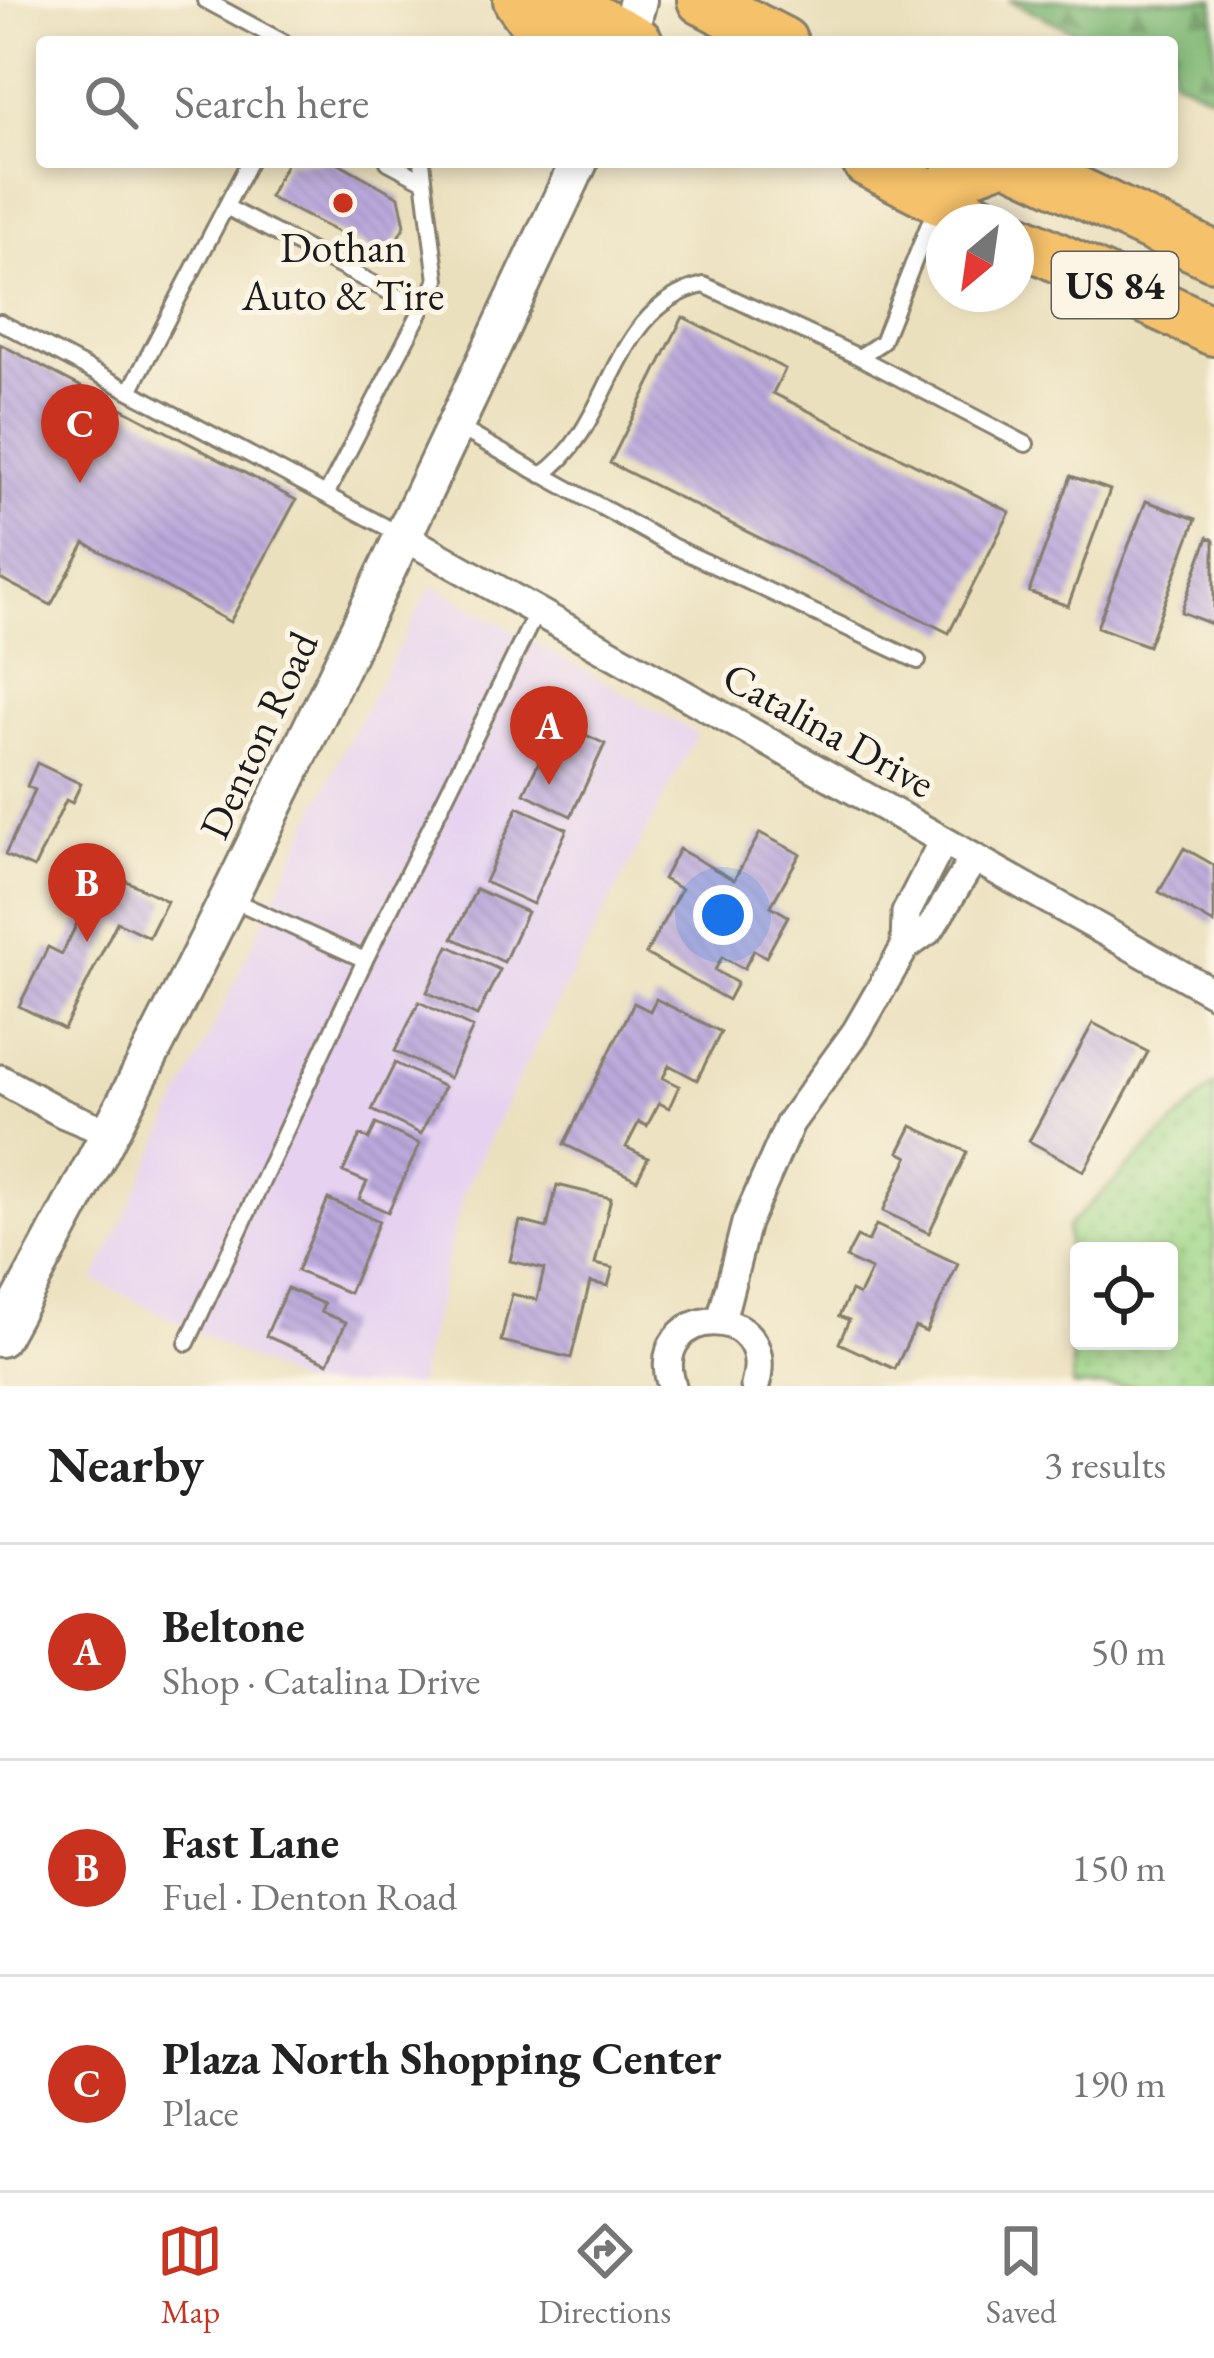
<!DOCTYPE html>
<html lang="en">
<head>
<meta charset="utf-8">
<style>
	body { margin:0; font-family:"EB Garamond",serif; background:#f6f6f6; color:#222 }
	.controls { position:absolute; right:36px; bottom:36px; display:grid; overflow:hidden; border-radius:12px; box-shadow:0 6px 18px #0003 }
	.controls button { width:108px; height:108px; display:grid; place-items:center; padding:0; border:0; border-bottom:3px solid #e0e0e0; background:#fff; color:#222; font:60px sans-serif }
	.compass { position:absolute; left:926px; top:204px; width:108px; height:108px; border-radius:50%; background:#fff; box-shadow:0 6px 18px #0003; rotate:209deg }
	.you { position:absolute; left:723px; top:915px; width:42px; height:42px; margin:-30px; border:9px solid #fff; border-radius:50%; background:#1a73e8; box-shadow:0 0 0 18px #1a73e833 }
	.badge { display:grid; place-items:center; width:78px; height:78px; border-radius:50%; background:#c8321e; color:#fff; font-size:39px; font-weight:700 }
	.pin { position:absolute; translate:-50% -99px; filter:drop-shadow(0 3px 6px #0008) }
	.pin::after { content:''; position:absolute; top:63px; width:42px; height:36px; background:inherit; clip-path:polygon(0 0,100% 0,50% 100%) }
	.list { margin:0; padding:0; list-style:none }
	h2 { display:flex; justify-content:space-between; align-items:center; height:156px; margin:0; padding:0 48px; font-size:51px }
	h2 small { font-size:39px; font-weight:400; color:#767676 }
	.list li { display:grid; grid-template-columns:78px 1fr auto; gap:36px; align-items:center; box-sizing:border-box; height:216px; padding:0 48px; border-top:3px solid #e0e0e0 }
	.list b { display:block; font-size:45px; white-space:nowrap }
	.list p { margin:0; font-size:39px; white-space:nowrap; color:#767676 }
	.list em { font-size:39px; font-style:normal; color:#767676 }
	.icon { flex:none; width:66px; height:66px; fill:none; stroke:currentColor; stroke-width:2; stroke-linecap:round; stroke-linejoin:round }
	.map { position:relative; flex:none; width:1214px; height:1386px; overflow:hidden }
	.search { position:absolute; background:#fff; box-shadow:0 6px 18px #0003; left:36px; right:36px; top:36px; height:132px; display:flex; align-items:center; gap:30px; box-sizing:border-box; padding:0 42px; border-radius:12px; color:#767676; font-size:45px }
	.sheet { height:804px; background:#fff }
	nav { display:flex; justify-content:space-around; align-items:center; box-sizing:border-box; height:168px; border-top:3px solid #e0e0e0; background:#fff; font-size:33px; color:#767676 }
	nav a { display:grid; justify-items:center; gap:6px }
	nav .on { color:#c8321e }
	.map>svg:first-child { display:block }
	.built { fill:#e6d2f0 }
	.forest { fill:url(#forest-firs); stroke:#4e6a48; stroke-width:3 }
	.park { fill:url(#park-dots); stroke:#5e7a52; stroke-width:3; fill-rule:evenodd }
	.building { fill:url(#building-back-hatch) }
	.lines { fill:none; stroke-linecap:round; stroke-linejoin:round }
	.service-casing { stroke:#847e6c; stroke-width:20 }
	.minor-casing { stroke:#847e6c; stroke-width:33 }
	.tertiary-casing { stroke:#847e6c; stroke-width:42 }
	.trunk-casing { stroke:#847e6c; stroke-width:54 }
	.service { stroke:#fff; stroke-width:14 }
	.minor { stroke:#fff; stroke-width:27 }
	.tertiary { stroke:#fff; stroke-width:36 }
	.trunk { stroke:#f5c16b; stroke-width:48 }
	.poi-dot { fill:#c8321e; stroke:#fcf5e5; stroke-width:4.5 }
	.labels { text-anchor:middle; stroke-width:10; stroke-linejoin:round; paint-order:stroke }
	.shield { fill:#fcf5e5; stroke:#5f5d58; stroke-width:3 }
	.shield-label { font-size:39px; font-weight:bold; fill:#1c1c1c }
	.poi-label { font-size:42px; fill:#1c1c1c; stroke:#fcf5e5 }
	.street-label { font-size:42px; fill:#1c1c1c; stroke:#fcf5e5 }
</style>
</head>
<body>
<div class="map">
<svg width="1214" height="1386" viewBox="0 0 1214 1386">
	<defs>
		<pattern id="forest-firs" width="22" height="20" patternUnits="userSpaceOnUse" patternTransform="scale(3)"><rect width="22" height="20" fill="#7fb875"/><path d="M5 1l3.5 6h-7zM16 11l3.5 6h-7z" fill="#67955f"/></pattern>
		<pattern id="park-dots" width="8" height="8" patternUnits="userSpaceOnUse" patternTransform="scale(3)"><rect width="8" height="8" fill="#9fd789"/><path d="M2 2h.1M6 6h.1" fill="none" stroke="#88b876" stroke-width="1.8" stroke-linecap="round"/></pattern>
		<pattern id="building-back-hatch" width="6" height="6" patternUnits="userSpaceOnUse" patternTransform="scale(3)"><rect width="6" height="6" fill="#baa8db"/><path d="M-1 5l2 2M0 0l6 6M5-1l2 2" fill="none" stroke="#9f90bb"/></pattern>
	</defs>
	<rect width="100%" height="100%" fill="#fcf5e5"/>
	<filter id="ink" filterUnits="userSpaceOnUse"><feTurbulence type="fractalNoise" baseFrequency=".00833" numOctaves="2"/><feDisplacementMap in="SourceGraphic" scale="24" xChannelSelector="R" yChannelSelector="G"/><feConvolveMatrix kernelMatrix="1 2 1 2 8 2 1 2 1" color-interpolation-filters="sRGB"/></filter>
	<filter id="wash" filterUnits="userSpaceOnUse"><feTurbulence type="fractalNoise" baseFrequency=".004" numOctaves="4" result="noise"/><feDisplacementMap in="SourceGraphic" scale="48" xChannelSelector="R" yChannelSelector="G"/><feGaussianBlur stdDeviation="2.7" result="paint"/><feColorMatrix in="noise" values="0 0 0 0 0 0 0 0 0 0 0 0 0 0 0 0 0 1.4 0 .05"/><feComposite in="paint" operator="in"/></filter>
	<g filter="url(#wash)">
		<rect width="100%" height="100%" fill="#ebe0bd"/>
		<path class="built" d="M432,585L697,734L518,1079L463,1193L417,1386H302L95,1280L346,745Z"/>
		<path class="forest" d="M1008,0H1214V97L1172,77V42H1097Z"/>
		<path class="park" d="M1214,1085V1386H1073L1067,1227ZM1079,1251H1169V1341H1079Z"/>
		<g id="blocks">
			<path class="building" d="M287,162H337L399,197L405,225L387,257L269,197Z
				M683,317L785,369L773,393L1010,512L949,633L610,463Z
				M0,344L296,500L230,622L85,543L51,605L0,578Z
				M1071,476L1110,490L1068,606L1029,592Z
				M1146,501L1196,519L1148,646L1097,627Z
				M1208,537L1214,540V625L1181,612Z
				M558,722L605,744L571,816L524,793Z
				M37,763L81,784L72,803L66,800L34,868L5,855L35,790L27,786Z
				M518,807L567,829L533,904L485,882Z
				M760,833L800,854L771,906L788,916L766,957L754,950L744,969L722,957L715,970L737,983L728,1000L646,954L681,889L663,879L679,849L734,880Z
				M1184,848L1214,865V924L1159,892Z
				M74,855L167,901L149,937L117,922L64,1029L19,1006L48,947L62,954L85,907L56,893Z
				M476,889L527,912L504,962L453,938Z
				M449,946L500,970L477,1016L427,992Z
				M656,999L721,1032L697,1080L669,1065L663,1078L679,1086L669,1108L659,1103L647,1126L639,1122L626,1147L648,1158L637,1180L564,1144L634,1003L650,1011Z
				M419,1002L473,1028L449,1078L395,1051Z
				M1093,1023L1148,1052L1084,1171L1029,1141Z
				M395,1063L444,1087L421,1134L372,1110Z
				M376,1124L420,1144L388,1212L359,1199L367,1182L343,1172L360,1135L369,1139Z
				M912,1126L967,1152L929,1233L883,1211L908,1157L899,1152Z
				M557,1185L611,1198L595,1264L613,1268L608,1286L590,1282L571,1358L501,1341L512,1294L537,1300L544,1269L510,1261L520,1221L547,1228Z
				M328,1199L379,1221L349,1293L297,1271Z
				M876,1225L958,1264L926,1332L915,1327L895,1369L839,1343L849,1320L839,1316L851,1291L859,1295L871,1270L846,1258L857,1237L868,1242Z
				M287,1288L324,1304L321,1312L346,1322L328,1363L266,1336Z"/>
		</g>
	</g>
	<g filter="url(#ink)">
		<use href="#blocks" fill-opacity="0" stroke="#847e6c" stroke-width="3"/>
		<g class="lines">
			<defs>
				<path id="service" d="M205,0L283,42
					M388,162L424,181
					M226,207L422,309
					M0,322L403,536
					M859,357L1026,444
					M130,391L249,162
					M456,426L542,475C613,428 610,306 704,285L859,357L882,342L937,204
					M540,473L672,546L918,661
					M326,495L437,280L422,162
					M233,900L365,960
					M187,1343L365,960L536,613"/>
				<path id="minor" d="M403,536L1214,993
					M905,947L906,913L943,841
					M0,1079L62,1113L112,1134
					M721,1321L746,1223L790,1123L856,1032L905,947L930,929L974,858
					M672,1386C645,1303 780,1298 755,1386"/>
				<path id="tertiary" d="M627,42L638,0
					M0,1338C211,955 393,557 579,162"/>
				<path id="trunk" d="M518,0L548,42
					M558,0L638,42
					M702,0L783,42
					M867,162L984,222
					M1015,162L1214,256
					M939,200L956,176L993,162
					M1016,238L1214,331"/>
			</defs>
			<use href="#service" class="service-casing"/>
			<use href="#minor" class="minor-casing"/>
			<use href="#tertiary" class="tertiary-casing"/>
			<use href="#trunk" class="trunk-casing"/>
			<use href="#service" class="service"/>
			<use href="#minor" class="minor"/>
			<use href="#tertiary" class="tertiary"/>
			<use href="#trunk" class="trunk"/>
		</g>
	</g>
	<circle class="poi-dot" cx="343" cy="203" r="12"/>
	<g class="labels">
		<rect class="shield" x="1052" y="252" width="126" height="66" rx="9"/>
		<g class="shield-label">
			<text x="1115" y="299">US 84</text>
		</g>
		<g class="poi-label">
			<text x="343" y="262">Dothan<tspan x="343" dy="48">Auto &amp; Tire</tspan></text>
		</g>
		<g class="street-label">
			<text transform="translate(829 729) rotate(29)" y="15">Catalina Drive</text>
			<text transform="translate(258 735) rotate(-65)" y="15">Denton Road</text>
		</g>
	</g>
</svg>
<div class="controls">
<button><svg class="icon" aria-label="locate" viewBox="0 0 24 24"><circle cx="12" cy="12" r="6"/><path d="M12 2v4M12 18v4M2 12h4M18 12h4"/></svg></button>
</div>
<svg class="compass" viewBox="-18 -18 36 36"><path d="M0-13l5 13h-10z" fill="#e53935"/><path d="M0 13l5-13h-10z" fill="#767676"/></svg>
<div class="you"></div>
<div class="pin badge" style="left:549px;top:785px">A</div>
<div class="pin badge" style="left:87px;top:942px">B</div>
<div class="pin badge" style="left:80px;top:483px">C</div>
<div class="search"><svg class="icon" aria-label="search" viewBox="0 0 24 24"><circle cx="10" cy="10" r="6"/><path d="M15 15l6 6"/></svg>Search here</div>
</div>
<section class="sheet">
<h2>Nearby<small>3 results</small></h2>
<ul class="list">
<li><span class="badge">A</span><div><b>Beltone</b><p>Shop · Catalina Drive</p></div><em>50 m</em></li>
<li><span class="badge">B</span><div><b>Fast Lane</b><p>Fuel · Denton Road</p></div><em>150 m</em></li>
<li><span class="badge">C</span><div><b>Plaza North Shopping Center</b><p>Place</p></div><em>190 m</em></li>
</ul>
</section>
<nav>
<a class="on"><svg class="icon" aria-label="map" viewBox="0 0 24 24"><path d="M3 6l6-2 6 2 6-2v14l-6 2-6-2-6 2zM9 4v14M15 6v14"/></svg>Map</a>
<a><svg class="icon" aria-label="directions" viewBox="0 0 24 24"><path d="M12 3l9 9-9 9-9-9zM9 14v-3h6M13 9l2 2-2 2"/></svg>Directions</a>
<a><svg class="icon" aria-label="saved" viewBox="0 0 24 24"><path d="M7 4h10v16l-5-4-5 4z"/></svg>Saved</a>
</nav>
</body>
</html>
